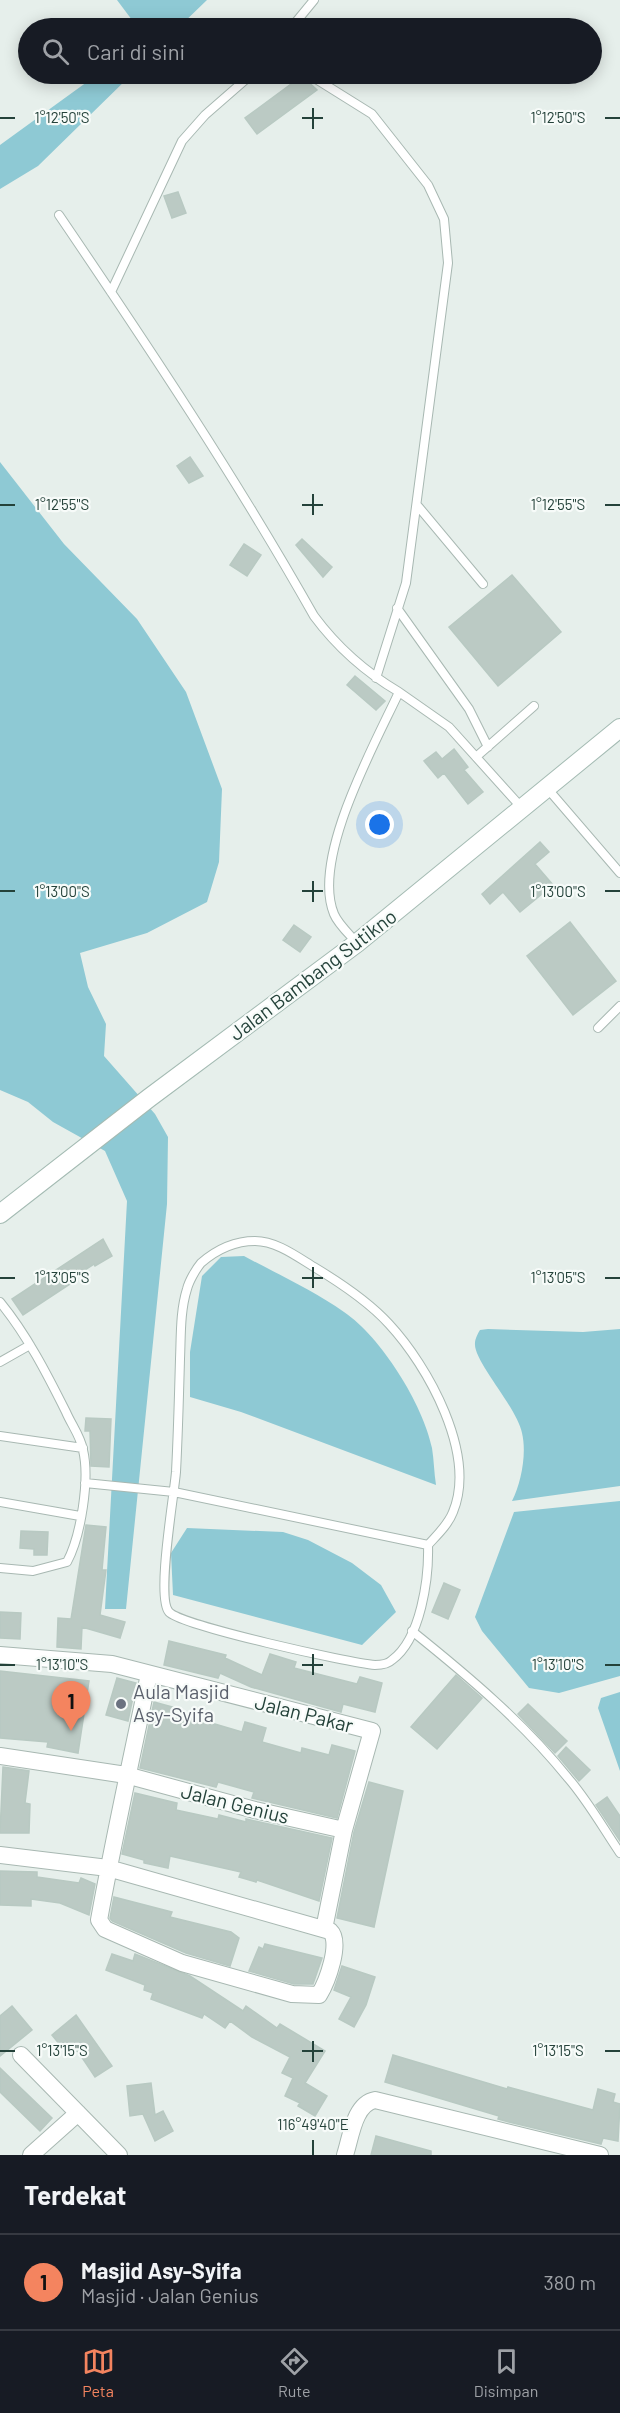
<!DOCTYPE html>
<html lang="id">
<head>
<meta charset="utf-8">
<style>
	body { margin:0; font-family:Barlow,sans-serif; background:#20242c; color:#f1f3f6 }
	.you { position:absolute; left:380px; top:825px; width:21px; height:21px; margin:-15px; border:4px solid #fff; border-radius:50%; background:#1a73e8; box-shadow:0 0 0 9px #1a73e833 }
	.badge { display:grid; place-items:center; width:39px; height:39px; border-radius:50%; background:#f4845f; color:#111; font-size:20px; font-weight:700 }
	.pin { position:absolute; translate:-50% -50px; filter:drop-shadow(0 2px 3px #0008) }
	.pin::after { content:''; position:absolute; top:32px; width:21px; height:18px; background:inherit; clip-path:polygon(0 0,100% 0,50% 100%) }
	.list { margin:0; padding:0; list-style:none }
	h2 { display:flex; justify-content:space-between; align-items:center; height:78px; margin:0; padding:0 24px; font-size:26px }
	h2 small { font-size:20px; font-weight:400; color:#9ea1a6 }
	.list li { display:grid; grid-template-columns:39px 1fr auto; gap:18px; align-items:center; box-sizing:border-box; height:96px; padding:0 24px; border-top:2px solid #363941 }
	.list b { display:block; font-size:22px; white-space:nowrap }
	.list p { margin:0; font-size:20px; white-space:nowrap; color:#9ea1a6 }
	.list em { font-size:20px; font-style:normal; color:#9ea1a6 }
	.icon { flex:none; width:33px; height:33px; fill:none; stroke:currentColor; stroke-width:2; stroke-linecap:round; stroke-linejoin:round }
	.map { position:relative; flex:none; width:620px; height:2155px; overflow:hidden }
	.search { position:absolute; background:#171b24; box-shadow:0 3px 15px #0003; left:18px; right:18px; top:18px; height:66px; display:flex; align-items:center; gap:15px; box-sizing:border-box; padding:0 21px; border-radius:33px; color:#9ea1a6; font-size:22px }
	.sheet { height:174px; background:#171b24 }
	nav { display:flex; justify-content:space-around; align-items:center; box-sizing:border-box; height:84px; border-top:2px solid #363941; background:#171b24; font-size:16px; color:#9ea1a6 }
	nav a { display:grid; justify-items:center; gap:3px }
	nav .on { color:#f4845f }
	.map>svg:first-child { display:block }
	.water { fill:#8ec9d4 }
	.pier { fill:#e6efeb }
	.building { fill:#bbcac4; stroke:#b8c9c2; stroke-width:1.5 }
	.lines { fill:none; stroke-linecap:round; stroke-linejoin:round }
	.lane-casing { stroke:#a8b8b2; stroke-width:10 }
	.street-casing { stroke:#a8b8b2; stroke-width:18 }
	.secondary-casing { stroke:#a4bbb3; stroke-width:20 }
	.lane { stroke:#fff; stroke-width:8 }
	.street { stroke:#fff; stroke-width:16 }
	.secondary { stroke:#fff; stroke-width:18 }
	.ticks { fill:none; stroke:#24423a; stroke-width:2 }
	.worship-dot { fill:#6b7280; stroke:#f7fbf9; stroke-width:2 }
	.labels { text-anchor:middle; stroke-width:4.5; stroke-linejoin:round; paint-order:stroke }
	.street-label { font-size:20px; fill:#24423a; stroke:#f7fbf9 }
	.worship-label { font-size:20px; fill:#5b616d; stroke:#f7fbf9; text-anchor:start }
	.ticks-label { font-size:15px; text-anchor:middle; fill:#24423a; stroke:#f7fbf9; stroke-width:4.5; stroke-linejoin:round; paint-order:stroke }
</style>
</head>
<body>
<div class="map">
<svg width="620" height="2155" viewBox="0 0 620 2155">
	<rect width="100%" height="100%" fill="#e6efeb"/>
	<path class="water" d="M0,0H207L178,28H28V74H132L38,166L0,189Z
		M0,462L64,544L137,619L186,692L222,789L219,862L207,902L147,933L80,953L88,987L106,1024L104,1056L155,1114L168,1137L167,1204L126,1609H105L127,1201L105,1151L53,1122L28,1102L0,1090Z
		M244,1256C277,1274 313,1290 344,1312C381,1337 423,1404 432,1448C434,1460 434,1473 436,1485L241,1412L190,1397V1352L202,1276L221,1257Z
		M488,1329L583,1332L620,1329V1486L512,1501C521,1483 527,1454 522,1433C517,1407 473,1361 475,1343C475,1339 478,1333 480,1330Z
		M620,1501V1676L559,1693L529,1688L482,1631L475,1617L514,1512Z
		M187,1528L283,1532L308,1540L352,1563L381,1585L396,1612L362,1645L173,1595L171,1553Z
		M620,1692V1771L598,1708L601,1698Z"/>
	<path class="pier" d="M0,0H117L138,28H28V74H98L0,145Z"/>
	<path class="building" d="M302,76L317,90L257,134L245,118Z
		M178,192L186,213L172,218L164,196Z
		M190,457L203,476L189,483L177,466Z
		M302,539L332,567L323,577L296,545Z
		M244,544L261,555L247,576L230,565Z
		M512,575L561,632L498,686L449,627Z
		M355,676L385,701L376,710L347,685Z
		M454,749L468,767L464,770L483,792L468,804L444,773L438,778L424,761L436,752L442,759Z
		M540,842L549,852L535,864L553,885L520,912L503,892L490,904L482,894Z
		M570,922L616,981L573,1015L527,956Z
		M294,925L311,937L300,952L283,940Z
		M103,1239L112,1256L95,1266L94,1264L68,1281L70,1284L23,1315L12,1299Z
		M86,1418L111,1419L109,1467L91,1466L90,1431H85Z
		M86,1525L106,1527L102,1570H106L100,1615L125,1622L120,1638L82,1627L81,1649L57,1647L58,1618L71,1619Z
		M21,1531L48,1532L47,1555H34V1549L20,1548Z
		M444,1583L460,1590L448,1619L432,1612Z
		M0,1612L21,1613L20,1639L0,1638Z
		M169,1641L226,1655L225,1658L262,1675L270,1654L296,1662L294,1668L357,1684L360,1677L382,1683L375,1712L343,1704L341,1712L251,1687L220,1673L218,1678L164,1665Z
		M0,1671L89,1681L78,1753L47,1747L48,1742L0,1738Z
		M456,1675L482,1698L437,1749L411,1727Z
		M117,1678L136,1683L128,1721L106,1715Z
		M154,1702L176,1708L174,1712L242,1732L245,1722L266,1728L262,1742L301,1753L302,1748L329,1755L332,1745L355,1751L337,1818L252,1798L254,1792L218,1782L216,1787L140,1768Z
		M528,1704L567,1741L555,1753L518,1714Z
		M566,1747L590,1770L579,1781L558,1756Z
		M3,1767L29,1771L25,1803L30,1804L29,1833H0Z
		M369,1782L403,1791L374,1927L337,1918L354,1832Z
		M135,1793L177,1803L176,1810L218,1819L219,1815L246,1822V1819L332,1838L319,1901L257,1880L256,1882L239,1877L241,1872L170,1856L168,1868L144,1863V1860L122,1854Z
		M607,1797L620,1816V1841L596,1805Z
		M0,1871L37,1872V1877L79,1883L81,1878L95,1884L89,1915L60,1903L31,1899V1906L0,1905Z
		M114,1897L172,1912L170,1917L231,1932L239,1938L230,1966L186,1953L112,1921L110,1918Z
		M265,1944L322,1958L313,1984H294L249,1971L259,1947L263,1949Z
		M112,1954L133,1961L135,1954L190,1976L243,2011L246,2006L277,2028L280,2024L325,2051L305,2083L327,2096L315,2116L298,2106L300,2103L285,2096L293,2078L282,2073L290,2057L252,2037L230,2021L225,2028L204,2014L202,2018L151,1999L153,1993L144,1990L145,1985L106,1970Z
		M342,1966L375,1977L366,2005L354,2027L339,2019L351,1997L334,1990Z
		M12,2006L32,2030L0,2056V2016Z
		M76,2015L112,2066L95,2077L77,2050L70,2057L52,2035Z
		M393,2055L507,2089L508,2087L593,2110L598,2089L615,2094L613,2102L620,2104L618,2141L603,2138L601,2144L509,2122L498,2119L499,2116L385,2082Z
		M0,2068L52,2118L40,2131L0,2092Z
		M151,2083L155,2115L163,2111L173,2131L155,2141L143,2114L130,2116L127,2086Z
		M376,2136L431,2151V2155H371Z"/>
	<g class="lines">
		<defs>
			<path id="lane" d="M291,28L314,0
				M308,74L372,114L428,185L444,219L448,263L406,583L376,678
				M59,215C148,346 236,478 314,616C337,647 365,672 399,692C375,744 311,858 334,914C338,924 350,935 357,943
				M111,292L182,141L205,115L252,74
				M417,505L483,584
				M397,608L469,709L488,747
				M399,692L449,727L522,808
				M476,757L534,706
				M547,788L620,873
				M598,1028L620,1006
				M0,1302C27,1335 47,1374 66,1412C71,1424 81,1437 83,1450C90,1479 81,1536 67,1562L33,1571L0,1568
				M0,1362L30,1345
				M0,1436L83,1448
				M85,1483L174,1492L428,1545C437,1535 448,1525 453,1512C477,1454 428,1366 389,1324C369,1302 339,1282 314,1267C296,1256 276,1241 255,1241C235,1241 216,1250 201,1263C196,1269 189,1281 187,1289C180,1311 181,1336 180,1359C179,1397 178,1434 176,1472C174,1496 156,1598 169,1612C182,1626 350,1663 375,1665C381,1665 388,1664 392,1660C421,1639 429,1578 428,1545
				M0,1502L80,1516
				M412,1631C468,1676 523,1722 568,1778C588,1801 603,1828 620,1853"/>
			<path id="street" d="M0,1655L112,1664L372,1731L344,1830L324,1929
				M0,1756L126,1775L255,1810L344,1830
				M0,1855L108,1868L330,1931C342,1942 327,1982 319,1995L292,1994L182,1963L105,1929L99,1920C114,1837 132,1756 149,1674
				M21,2055L119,2155
				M31,2155L78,2113
				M345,2155C351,2137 354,2104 375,2100L600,2155"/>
			<path id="secondary" d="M0,1214L149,1098L357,943L620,728"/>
		</defs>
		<use href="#lane" class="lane-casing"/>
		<use href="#street" class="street-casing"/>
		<use href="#secondary" class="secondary-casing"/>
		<use href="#lane" class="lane"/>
		<use href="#street" class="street"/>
		<use href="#secondary" class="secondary"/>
	</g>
	<path class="ticks" d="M313,108V129M0,118H15M302,118H323M605,118H620M313,494V515M0,505H15M302,505H323M605,505H620M313,881V902M0,891H15M302,891H323M605,891H620M313,1267V1288M0,1278H15M302,1278H323M605,1278H620M313,1654V1675M0,1665H15M302,1665H323M605,1665H620M313,2041V2062M0,2051H15M302,2051H323M605,2051H620M313,2140V2155"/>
	<circle class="worship-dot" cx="121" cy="1704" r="6"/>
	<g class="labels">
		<g class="street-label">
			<text transform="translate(313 975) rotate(-37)" y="7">Jalan Bambang Sutikno</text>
			<text transform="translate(304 1714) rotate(14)" y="7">Jalan Pakar</text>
			<text transform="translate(235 1804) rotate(14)" y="7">Jalan Genius</text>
		</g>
		<g class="worship-label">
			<text x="133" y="1699">Aula Masjid<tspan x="133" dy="23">Asy-Syifa</tspan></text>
		</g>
	</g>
	<g class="ticks-label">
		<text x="62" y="123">1°12'50"S</text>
		<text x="558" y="123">1°12'50"S</text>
		<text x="62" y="510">1°12'55"S</text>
		<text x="558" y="510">1°12'55"S</text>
		<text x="62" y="897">1°13'00"S</text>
		<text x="558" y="897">1°13'00"S</text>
		<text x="62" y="1283">1°13'05"S</text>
		<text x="558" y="1283">1°13'05"S</text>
		<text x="62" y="1670">1°13'10"S</text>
		<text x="558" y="1670">1°13'10"S</text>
		<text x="62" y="2056">1°13'15"S</text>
		<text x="558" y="2056">1°13'15"S</text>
		<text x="313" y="2130">116°49'40"E</text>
	</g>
</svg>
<div class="you"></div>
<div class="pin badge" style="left:71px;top:1731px">1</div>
<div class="search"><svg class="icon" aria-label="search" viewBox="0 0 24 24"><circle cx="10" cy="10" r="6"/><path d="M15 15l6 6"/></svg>Cari di sini</div>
</div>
<section class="sheet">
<h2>Terdekat<small></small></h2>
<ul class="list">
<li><span class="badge">1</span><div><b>Masjid Asy-Syifa</b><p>Masjid · Jalan Genius</p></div><em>380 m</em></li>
</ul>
</section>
<nav>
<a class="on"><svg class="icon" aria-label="map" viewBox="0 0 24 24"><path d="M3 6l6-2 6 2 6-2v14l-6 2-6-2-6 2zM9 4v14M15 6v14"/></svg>Peta</a>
<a><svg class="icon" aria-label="directions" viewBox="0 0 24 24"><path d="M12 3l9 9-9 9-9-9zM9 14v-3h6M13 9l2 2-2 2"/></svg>Rute</a>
<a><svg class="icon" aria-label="saved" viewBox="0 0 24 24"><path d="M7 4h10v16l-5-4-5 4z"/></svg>Disimpan</a>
</nav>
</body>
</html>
